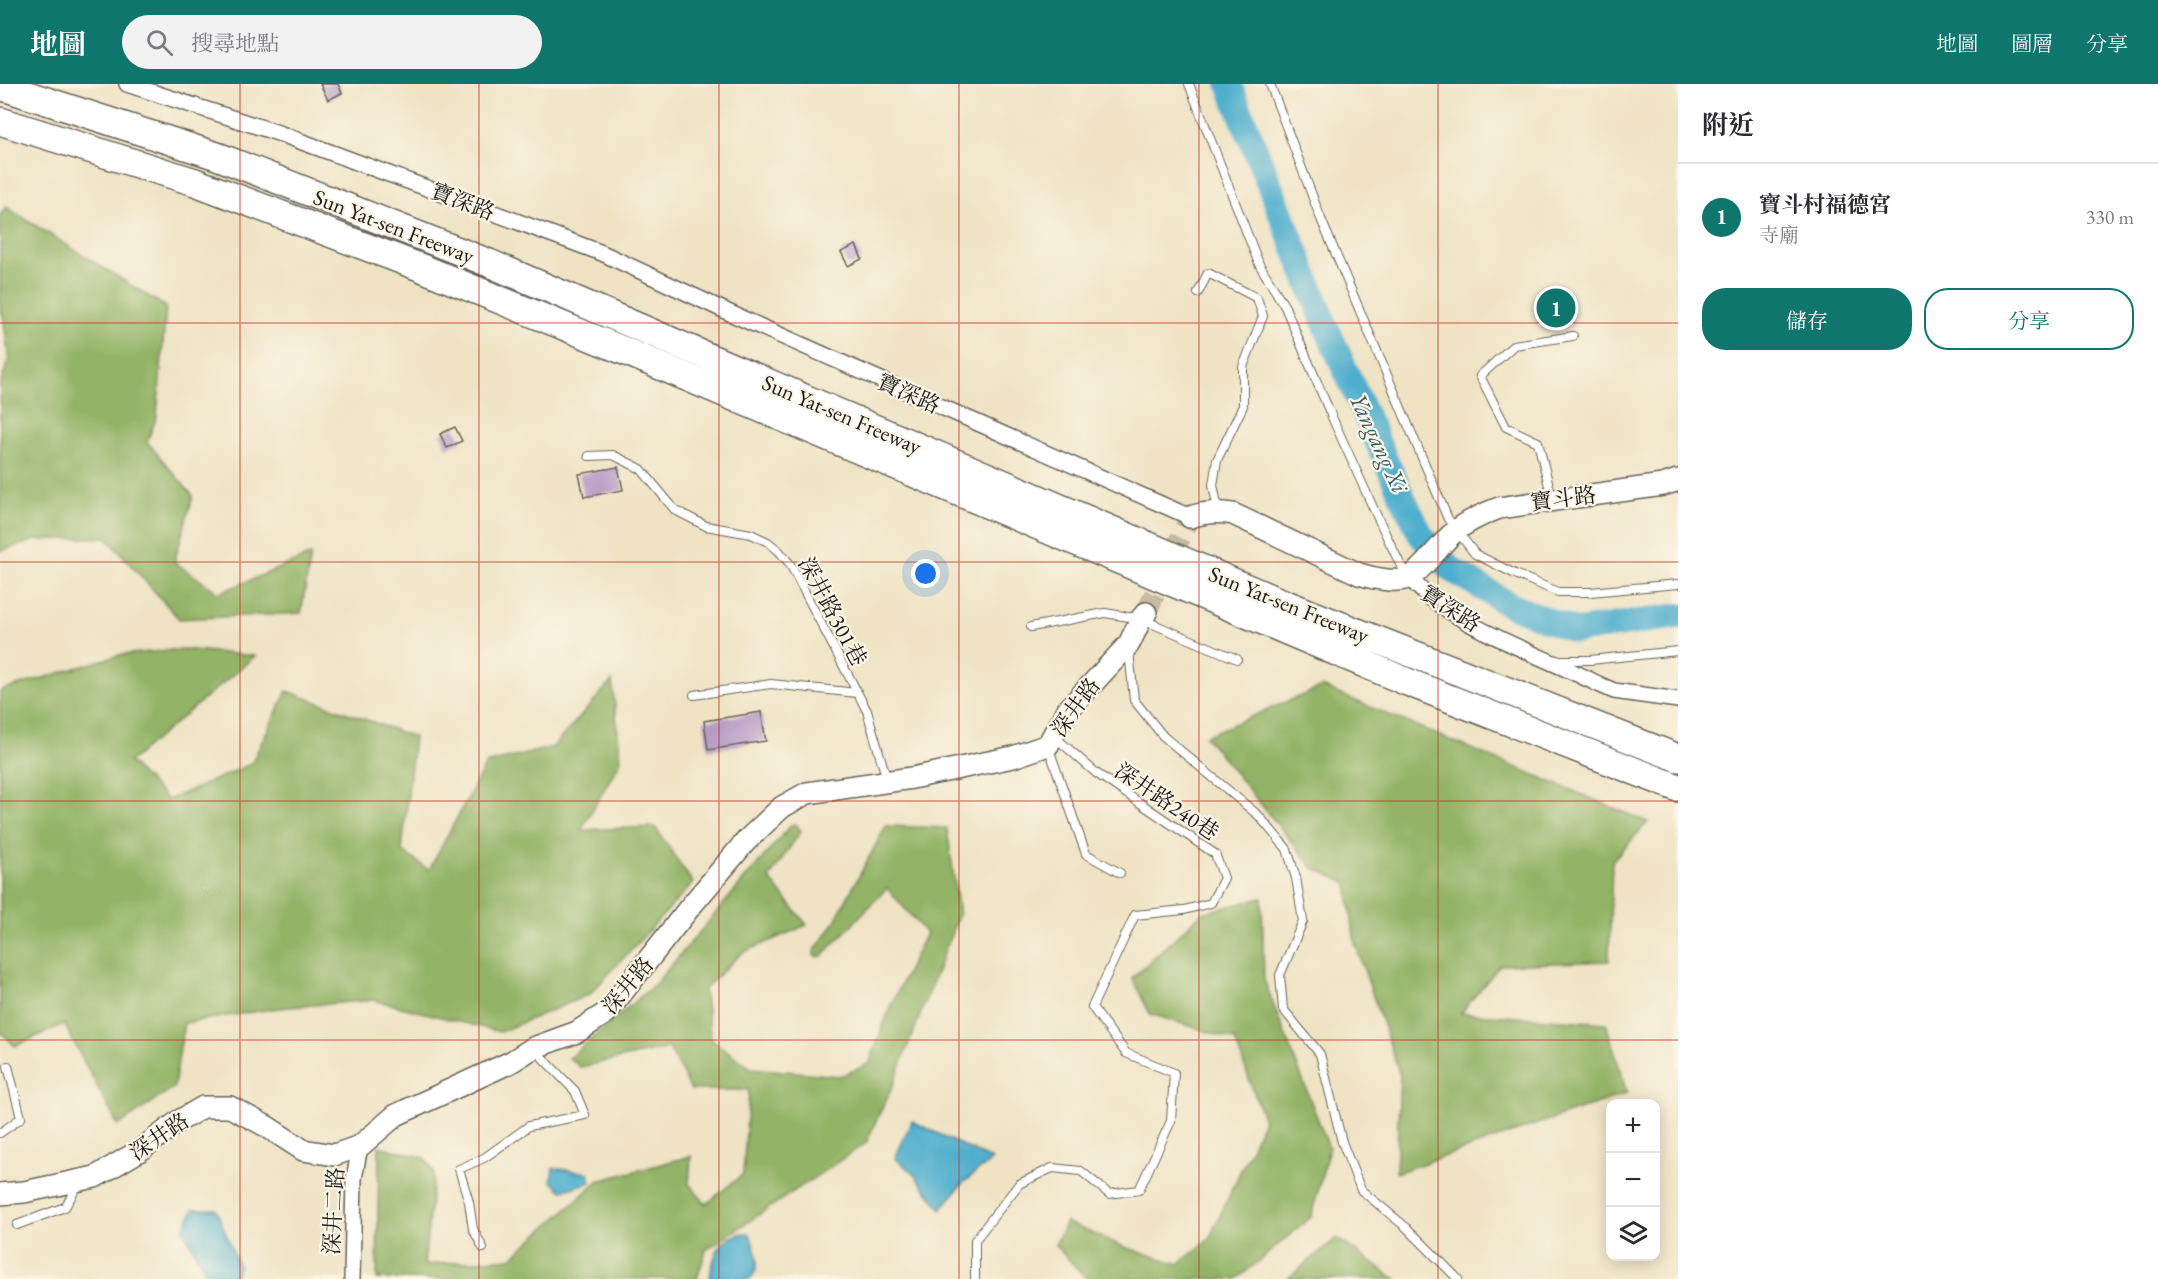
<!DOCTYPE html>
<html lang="zh-TW">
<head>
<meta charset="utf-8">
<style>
	body { margin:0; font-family:"EB Garamond","Noto Serif TC",serif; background:#f2f2f3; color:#2b2b33 }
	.controls { position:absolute; right:18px; bottom:18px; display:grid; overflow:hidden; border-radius:12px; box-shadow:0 3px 15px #0003 }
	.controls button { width:54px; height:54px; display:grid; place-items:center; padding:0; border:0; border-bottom:2px solid #e1e1e2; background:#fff; color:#2b2b33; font:30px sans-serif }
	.you { position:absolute; left:926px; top:490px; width:21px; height:21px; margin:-15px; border:4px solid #fff; border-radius:50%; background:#1a73e8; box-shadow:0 0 0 9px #1a73e833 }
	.badge { display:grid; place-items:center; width:39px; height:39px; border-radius:50%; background:#0f766e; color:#fff; font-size:20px; font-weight:700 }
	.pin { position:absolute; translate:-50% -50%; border:3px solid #fff; box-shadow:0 2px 6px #0006 }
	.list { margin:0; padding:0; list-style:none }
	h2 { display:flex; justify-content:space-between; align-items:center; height:78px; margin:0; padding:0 24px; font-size:26px }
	h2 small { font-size:20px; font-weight:400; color:#7c7c81 }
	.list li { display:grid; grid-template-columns:39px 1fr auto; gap:18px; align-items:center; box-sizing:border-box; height:108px; padding:0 24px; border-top:2px solid #e1e1e2 }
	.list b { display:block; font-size:22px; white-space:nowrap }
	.list p { margin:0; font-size:20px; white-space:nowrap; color:#7c7c81 }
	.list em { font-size:20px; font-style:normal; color:#7c7c81 }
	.actions { display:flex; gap:12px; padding:18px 24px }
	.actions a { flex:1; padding:14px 0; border:2px solid #0f766e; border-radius:24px; text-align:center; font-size:21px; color:#0f766e }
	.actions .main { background:#0f766e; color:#fff }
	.icon { flex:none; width:33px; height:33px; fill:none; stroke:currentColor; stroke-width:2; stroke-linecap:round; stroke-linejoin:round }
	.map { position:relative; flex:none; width:1678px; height:1195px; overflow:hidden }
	header { display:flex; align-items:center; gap:36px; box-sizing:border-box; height:84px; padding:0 30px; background:#0f766e; color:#fff }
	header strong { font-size:28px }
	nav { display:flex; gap:33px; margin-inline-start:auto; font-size:21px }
	.search { width:420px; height:54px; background:#f2f2f3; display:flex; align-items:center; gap:15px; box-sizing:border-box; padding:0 21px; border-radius:33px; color:#7c7c81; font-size:22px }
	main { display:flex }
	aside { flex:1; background:#fff }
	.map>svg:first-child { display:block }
	.forest { fill:#93b366; stroke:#586841; stroke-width:1.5 }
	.water { fill:#4eaecd; stroke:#356574; stroke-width:1.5 }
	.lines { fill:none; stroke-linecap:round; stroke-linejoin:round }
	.river { stroke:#4eaecd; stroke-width:26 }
	.building { fill:#b79cc6 }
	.secondary-tunnel { stroke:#c5bba2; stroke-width:21; stroke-dasharray:21 10; stroke-linecap:butt }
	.lane-casing { stroke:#666257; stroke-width:10 }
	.street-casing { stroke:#666257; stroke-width:18 }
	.secondary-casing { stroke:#666257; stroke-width:24 }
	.highway-casing { stroke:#666257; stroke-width:30 }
	.lane { stroke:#fff; stroke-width:8 }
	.street { stroke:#fff; stroke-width:15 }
	.secondary { stroke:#fff; stroke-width:21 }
	.highway { stroke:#fff; stroke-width:27 }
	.grid { fill:none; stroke:#c8321e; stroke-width:1.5; stroke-opacity:0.55 }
	.labels { text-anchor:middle; stroke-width:4.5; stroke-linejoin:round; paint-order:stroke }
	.street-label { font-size:22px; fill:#1c1c1c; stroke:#fcf5e5 }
	.water-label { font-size:24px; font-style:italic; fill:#325e6c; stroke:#fcf5e5 }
</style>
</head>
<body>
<header>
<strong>地圖</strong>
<div class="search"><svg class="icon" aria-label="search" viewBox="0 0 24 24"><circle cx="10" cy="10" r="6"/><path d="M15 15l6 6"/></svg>搜尋地點</div>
<nav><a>地圖</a><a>圖層</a><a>分享</a></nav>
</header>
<main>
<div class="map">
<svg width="1678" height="1195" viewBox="0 0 1678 1195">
	<rect width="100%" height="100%" fill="#fcf5e5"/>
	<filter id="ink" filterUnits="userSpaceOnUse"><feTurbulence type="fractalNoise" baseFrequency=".0167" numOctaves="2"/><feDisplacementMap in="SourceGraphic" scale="12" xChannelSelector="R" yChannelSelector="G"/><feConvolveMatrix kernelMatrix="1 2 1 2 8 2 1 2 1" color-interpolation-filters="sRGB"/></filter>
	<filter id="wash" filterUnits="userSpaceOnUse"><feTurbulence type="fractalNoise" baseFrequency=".008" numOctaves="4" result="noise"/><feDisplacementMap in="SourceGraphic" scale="24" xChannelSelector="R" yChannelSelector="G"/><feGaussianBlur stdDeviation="1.35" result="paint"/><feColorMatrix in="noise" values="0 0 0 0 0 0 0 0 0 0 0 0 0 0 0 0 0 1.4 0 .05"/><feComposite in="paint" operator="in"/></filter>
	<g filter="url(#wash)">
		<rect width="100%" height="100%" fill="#efe3c4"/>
		<path class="forest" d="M6,123L166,223L157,332L147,358L193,412L174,478L219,509L311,471L301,529L179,535L106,453L36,456L0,467V301L9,275L3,231L0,226V131Z
			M184,565L255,572L129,678L168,716L251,680L287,607L414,653L402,767L429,786L486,680L553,663L612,597L621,676L581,746L655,743L693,799L590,910L500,948L374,916L278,924L184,939L174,1003L118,1042L64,940L15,962L3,950H0V607L119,571Z
			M1322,603L1648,738L1612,777L1609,877L1500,881L1461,929L1606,939L1627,1009L1396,1089L1400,991L1355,859L1347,799L1313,784L1205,652Z
			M796,740L801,747L769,794L807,841L742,869L704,905L711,955L751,984L840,992L869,980L890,923L926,849L887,804L822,872L817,873L814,871V867L831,844L886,742L947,744L959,830L893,1001L866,1059L706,1166L697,1195H377L379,1062L425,1074L434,1088L424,1181L511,1174L598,1097L691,1072L689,1100L706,1120L743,1090L749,1006H691L669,964L580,983L569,974L656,899L791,741Z
			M1262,814L1264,896L1329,1064L1311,1133L1237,1195H1087L1055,1161L1066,1138L1124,1163L1179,1180L1209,1155L1264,1036L1235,956L1150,930L1132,894L1202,829Z
			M1337,1154L1391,1192L1397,1195H1287Z"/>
		<path class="water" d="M912,1037L992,1076L963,1099L941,1125L912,1088L895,1074Z
			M553,1084L589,1089L591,1098L562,1107L551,1097Z
			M194,1125H216L239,1182L234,1195H209L183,1145Z
			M741,1149L750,1150C756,1166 763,1181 750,1195H711L710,1192C715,1168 716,1159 741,1149Z"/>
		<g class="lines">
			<path class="river" d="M1229,0L1327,245L1399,406L1421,451L1449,484L1512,522L1576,547L1678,532"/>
		</g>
		<g id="blocks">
			<path class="building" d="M320,0H338L342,9L328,16Z
				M856,161L862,175L848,182L841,168Z
				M1560,208L1566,238L1552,241L1545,211Z
				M455,343L462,357L447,364L440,350Z
				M618,383L623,406L584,413L579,390Z
				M761,628L766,657L708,666L704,637Z"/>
		</g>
	</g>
	<g filter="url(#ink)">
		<use href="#blocks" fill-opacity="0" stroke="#666257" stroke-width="1.5"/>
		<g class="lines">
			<path class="secondary-tunnel" d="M1146,529L1190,433"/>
			<defs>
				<path id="lane" d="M1189,0L1259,180L1285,223L1331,331L1376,430L1400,480L1408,491
					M1270,0L1321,135L1448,435L1475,470L1515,490L1558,508H1590L1678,500
					M1198,209L1208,189L1257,214L1263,232L1243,283V322L1217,376L1213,401L1218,425
					M589,372L613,371L641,385L675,426L706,442L751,450L768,458L779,467L790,480L867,627L887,696
					M1552,414L1538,358L1506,343L1480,292L1514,261L1573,252
					M1031,543L1105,529L1141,535L1237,575
					M1129,567L1134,616L1163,652L1259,732L1287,765L1296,794L1303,837L1280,891L1283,925L1320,970L1342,1058L1361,1106L1407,1144L1458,1195
					M1555,576H1590L1678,567
					M694,611L771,600L857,609
					M1048,662L1086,770L1120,789
					M0,1049L21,1034L8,982
					M17,1141L65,1123L78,1101
					M483,1164L473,1145L469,1118L459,1085L484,1074L529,1042L585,1031L575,1007L534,965
					M975,1195V1156L1019,1100L1052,1084L1081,1087L1109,1110L1139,1106L1171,1037L1174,989L1126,969L1092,923L1135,831L1184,826L1211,819L1224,794L1215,770L1096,689L1055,653"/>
				<path id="street" d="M127,0L281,50L602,169L732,230L1190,433
					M1410,494C1449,541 1542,571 1598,600L1614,607L1678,616
					M352,1195L354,1095L360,1062"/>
				<path id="secondary" d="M1190,433C1205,428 1217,427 1233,430L1359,490C1371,494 1399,500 1410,493C1421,487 1442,459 1453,449C1466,438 1483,430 1499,424L1663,401L1678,396
					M0,1110L24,1108L95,1093L139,1067L179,1037L203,1023H230L266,1042L303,1066L334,1071L360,1062L396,1031L511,978L533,964L577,948L606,929L690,823L746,757L782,723L807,709L912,694L1013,673L1048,661L1065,629L1129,560L1141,535L1146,529"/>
				<path id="highway" d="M0,2L217,72L489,179L1268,513L1678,674
					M0,37L195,98L422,184L632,270L1405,597L1678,704"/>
			</defs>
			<use href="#lane" class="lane-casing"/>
			<use href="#street" class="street-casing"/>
			<use href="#secondary" class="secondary-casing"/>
			<use href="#highway" class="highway-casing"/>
			<use href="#lane" class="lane"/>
			<use href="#street" class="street"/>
			<use href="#secondary" class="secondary"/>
			<use href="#highway" class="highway"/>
		</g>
	</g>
	<path class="grid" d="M240,0V1195M479,0V1195M719,0V1195M959,0V1195M1199,0V1195M1438,0V1195M0,239H1678M0,478H1678M0,717H1678M0,956H1678"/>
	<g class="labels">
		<g class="street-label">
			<text transform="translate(463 117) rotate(21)" y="8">寶深路</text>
			<text transform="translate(394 142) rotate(21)" y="8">Sun Yat-sen Freeway</text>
			<text transform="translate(909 309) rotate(24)" y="8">寶深路</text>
			<text transform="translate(842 330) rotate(23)" y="8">Sun Yat-sen Freeway</text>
			<text transform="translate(1563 414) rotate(-7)" y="8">寶斗路</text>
			<text transform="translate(1289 520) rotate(22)" y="8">Sun Yat-sen Freeway</text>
			<text transform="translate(1451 524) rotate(33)" y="8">寶深路</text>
			<text transform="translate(833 527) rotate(62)" y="8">深井路301巷</text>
			<text transform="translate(1075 623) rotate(-54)" y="8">深井路</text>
			<text transform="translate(1167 717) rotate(34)" y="8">深井路240巷</text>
			<text transform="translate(627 901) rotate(-50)" y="8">深井路</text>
			<text transform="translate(159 1052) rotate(-34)" y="8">深井路</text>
			<text transform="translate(333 1127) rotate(-87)" y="8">深井二路</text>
		</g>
		<g class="water-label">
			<text transform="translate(1379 359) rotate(65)" y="8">Yangang Xi</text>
		</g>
	</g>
</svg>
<div class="controls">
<button>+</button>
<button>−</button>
<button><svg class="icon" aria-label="layers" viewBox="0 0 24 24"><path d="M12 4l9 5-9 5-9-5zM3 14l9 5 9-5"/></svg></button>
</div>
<div class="you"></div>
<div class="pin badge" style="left:1556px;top:224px">1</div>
</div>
<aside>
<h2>附近<small></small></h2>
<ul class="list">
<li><span class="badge">1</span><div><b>寶斗村福德宮</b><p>寺廟</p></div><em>330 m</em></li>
</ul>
<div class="actions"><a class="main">儲存</a><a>分享</a></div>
</aside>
</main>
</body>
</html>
